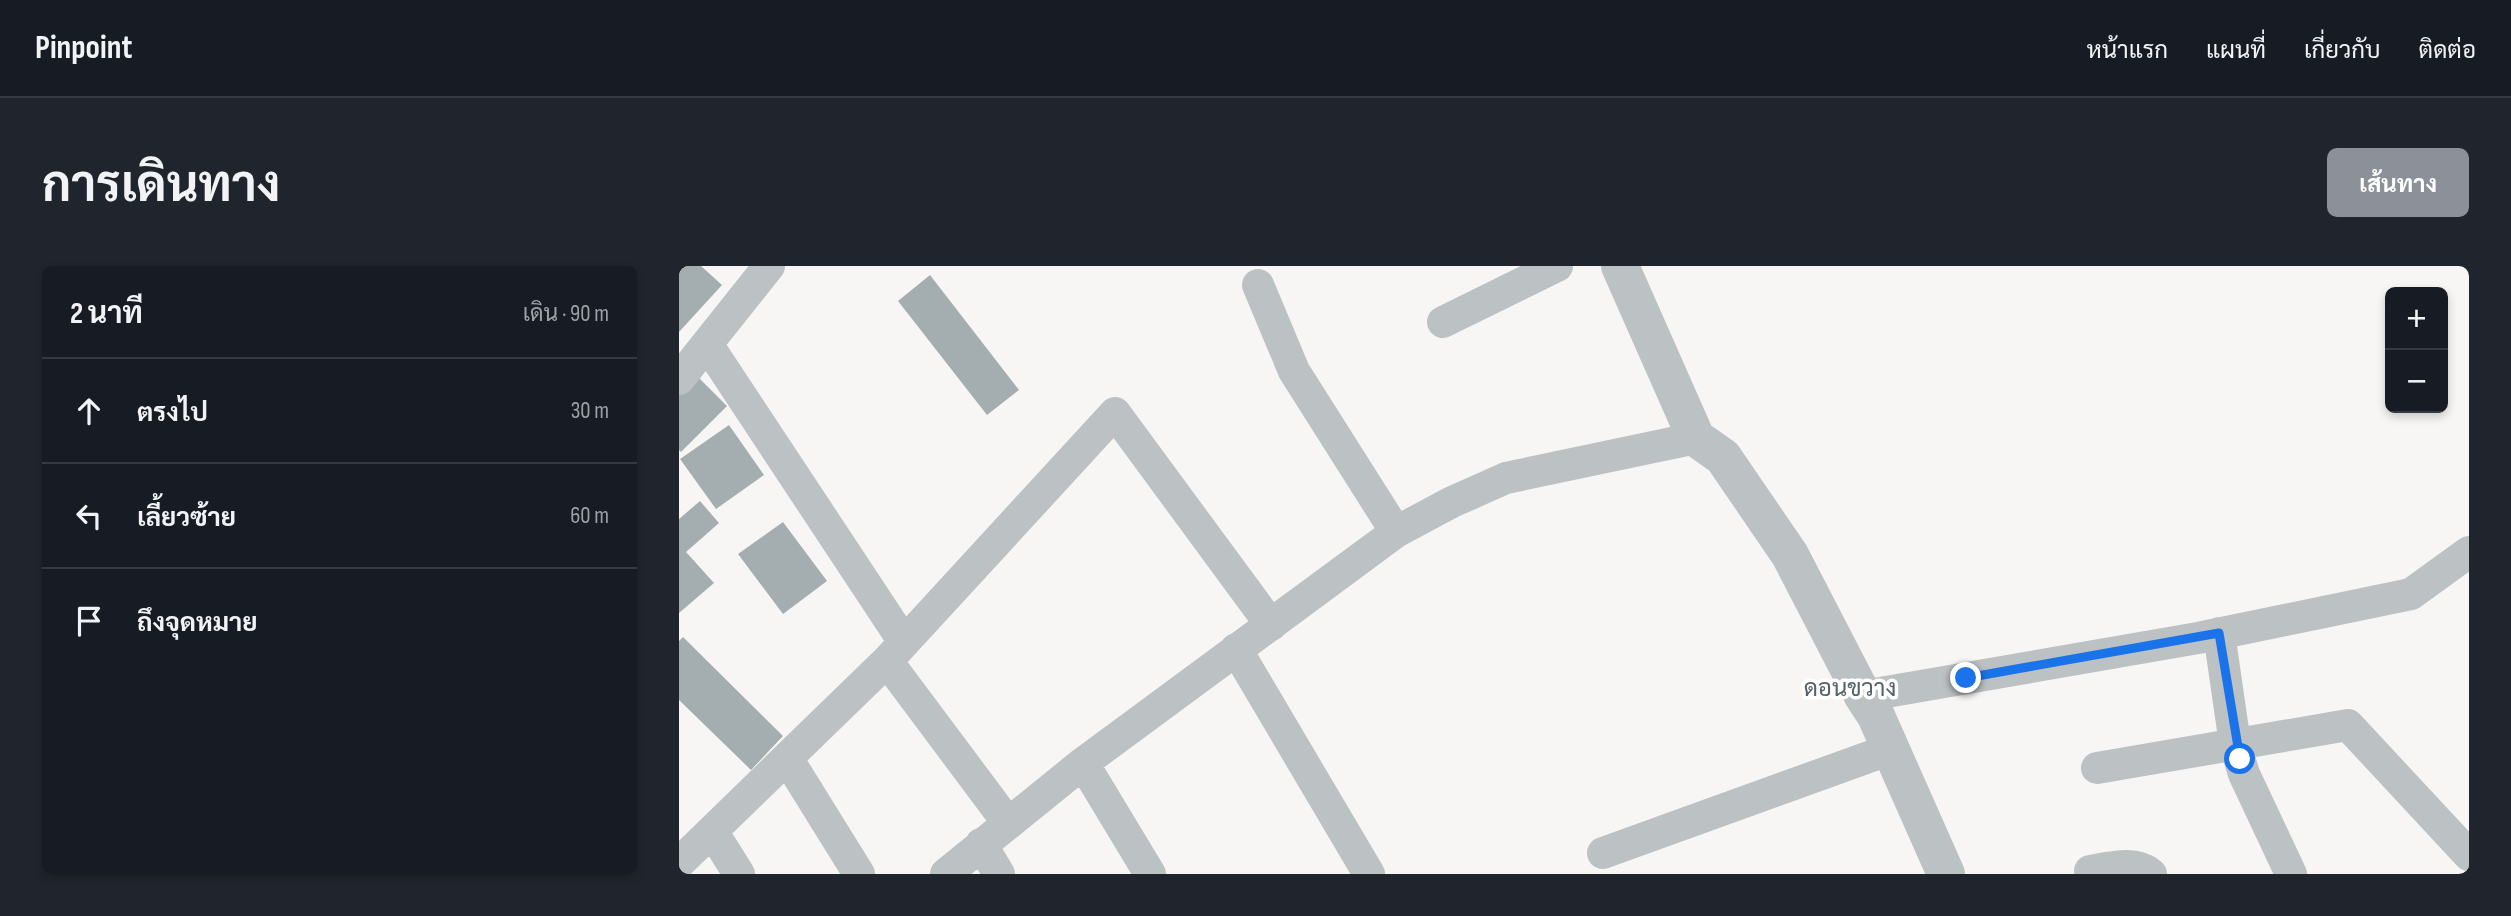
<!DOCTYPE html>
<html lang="th">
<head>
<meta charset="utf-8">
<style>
	body { margin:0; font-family:"Sofia Sans Condensed",Sarabun,sans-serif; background:#20242c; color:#f1f3f6 }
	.controls { position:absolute; right:21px; top:21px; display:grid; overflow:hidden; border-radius:10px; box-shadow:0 4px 10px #0003 }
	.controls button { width:63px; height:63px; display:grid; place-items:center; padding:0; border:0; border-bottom:2px solid #363941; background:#171b24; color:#f1f3f6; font:35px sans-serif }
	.stop { position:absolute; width:21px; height:21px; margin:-16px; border:5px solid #1a73e8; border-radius:50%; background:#fff }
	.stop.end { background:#1a73e8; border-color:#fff; box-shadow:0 2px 7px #0008 }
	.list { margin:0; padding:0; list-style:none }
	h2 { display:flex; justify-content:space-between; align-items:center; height:91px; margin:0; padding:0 28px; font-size:30px }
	h2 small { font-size:23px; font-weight:400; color:#9ea1a6 }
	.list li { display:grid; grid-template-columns:46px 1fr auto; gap:21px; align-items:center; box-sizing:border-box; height:105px; padding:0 28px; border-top:2px solid #363941 }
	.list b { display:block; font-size:26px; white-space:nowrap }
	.list em { font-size:23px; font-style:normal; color:#9ea1a6 }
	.icon { flex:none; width:38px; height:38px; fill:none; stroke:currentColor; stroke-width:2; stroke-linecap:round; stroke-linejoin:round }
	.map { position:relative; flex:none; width:1790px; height:608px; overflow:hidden; border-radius:10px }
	header { display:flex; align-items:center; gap:42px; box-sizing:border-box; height:98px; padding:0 35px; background:#171b24; border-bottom:2px solid #363941 }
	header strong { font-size:33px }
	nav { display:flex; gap:38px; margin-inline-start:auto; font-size:24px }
	.intro { display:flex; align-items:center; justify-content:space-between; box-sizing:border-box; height:168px; padding:0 42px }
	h1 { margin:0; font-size:49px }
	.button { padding:18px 32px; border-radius:10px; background:#8c9099; color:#fff; font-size:24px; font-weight:700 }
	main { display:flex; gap:42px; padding:0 42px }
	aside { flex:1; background:#171b24; border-radius:10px; box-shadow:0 4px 10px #0003 }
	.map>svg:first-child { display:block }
	.building { fill:#a4aeb0 }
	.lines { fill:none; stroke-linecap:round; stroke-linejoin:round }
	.minor { stroke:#bcc1c3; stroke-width:32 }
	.tertiary { stroke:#bcc1c3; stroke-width:38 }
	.route { stroke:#1a73e8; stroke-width:9 }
	.labels { text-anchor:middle; stroke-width:7; stroke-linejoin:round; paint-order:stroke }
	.neighbourhood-label { font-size:24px; fill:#566468; stroke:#fff }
</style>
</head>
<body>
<header>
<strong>Pinpoint</strong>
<nav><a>หน้าแรก</a><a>แผนที่</a><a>เกี่ยวกับ</a><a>ติดต่อ</a></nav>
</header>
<div class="intro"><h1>การเดินทาง</h1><a class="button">เส้นทาง</a></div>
<main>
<aside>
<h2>2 นาที<small>เดิน · 90 m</small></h2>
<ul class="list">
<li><svg class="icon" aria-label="ahead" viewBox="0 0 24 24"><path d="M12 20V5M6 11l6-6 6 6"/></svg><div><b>ตรงไป</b></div><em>30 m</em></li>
<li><svg class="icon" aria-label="left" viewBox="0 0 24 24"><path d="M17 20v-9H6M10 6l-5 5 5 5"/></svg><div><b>เลี้ยวซ้าย</b></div><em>60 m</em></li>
<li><svg class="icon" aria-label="arrive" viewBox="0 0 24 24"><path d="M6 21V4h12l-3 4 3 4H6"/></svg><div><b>ถึงจุดหมาย</b></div></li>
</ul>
</aside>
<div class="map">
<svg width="1790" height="608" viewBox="0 0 1790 608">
	<rect width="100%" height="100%" fill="#f7f6f4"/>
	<path class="building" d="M0,0H22L43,19L0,66Z
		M251,9L340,124L308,149L219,35Z
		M18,110L48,140L2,186L0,184V127Z
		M50,159L85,209L37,243L1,193Z
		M21,235L40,257L7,286L35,317L0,347V253Z
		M104,256L148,315L104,348L59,288Z
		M4,371L104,470L72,504L0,434V375Z"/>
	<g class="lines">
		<path class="minor" d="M579,19L615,105L717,266
			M764,56L878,0
			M28,78L225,376
			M0,113L90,0
			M1540,367L1556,478L1565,508L1612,608
			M557,383L690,608
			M208,395L329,557
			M1184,430L1519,372L1732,328L1790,286
			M108,492L180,608
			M404,497L471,608
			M1418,502L1669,459L1790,589
			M33,565L60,608
			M302,578L320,608
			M924,587L1212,483
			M0,597L208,395L436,147L592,359
			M1411,605C1430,602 1456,594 1472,608
			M267,608L404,497L717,266L773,236L827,212L1017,172"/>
		<path class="tertiary" d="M941,0L1017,172L1044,191L1111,289L1184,430L1197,450L1267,608"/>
	</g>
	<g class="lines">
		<path class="route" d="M1287,412L1540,367L1561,493"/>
	</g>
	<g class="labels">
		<g class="neighbourhood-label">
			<text x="1171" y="430">ดอนขวาง</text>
		</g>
	</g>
</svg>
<div class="controls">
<button>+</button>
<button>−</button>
</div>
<div class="stop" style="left:1561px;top:493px"></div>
<div class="stop end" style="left:1287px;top:412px"></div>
</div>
</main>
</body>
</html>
